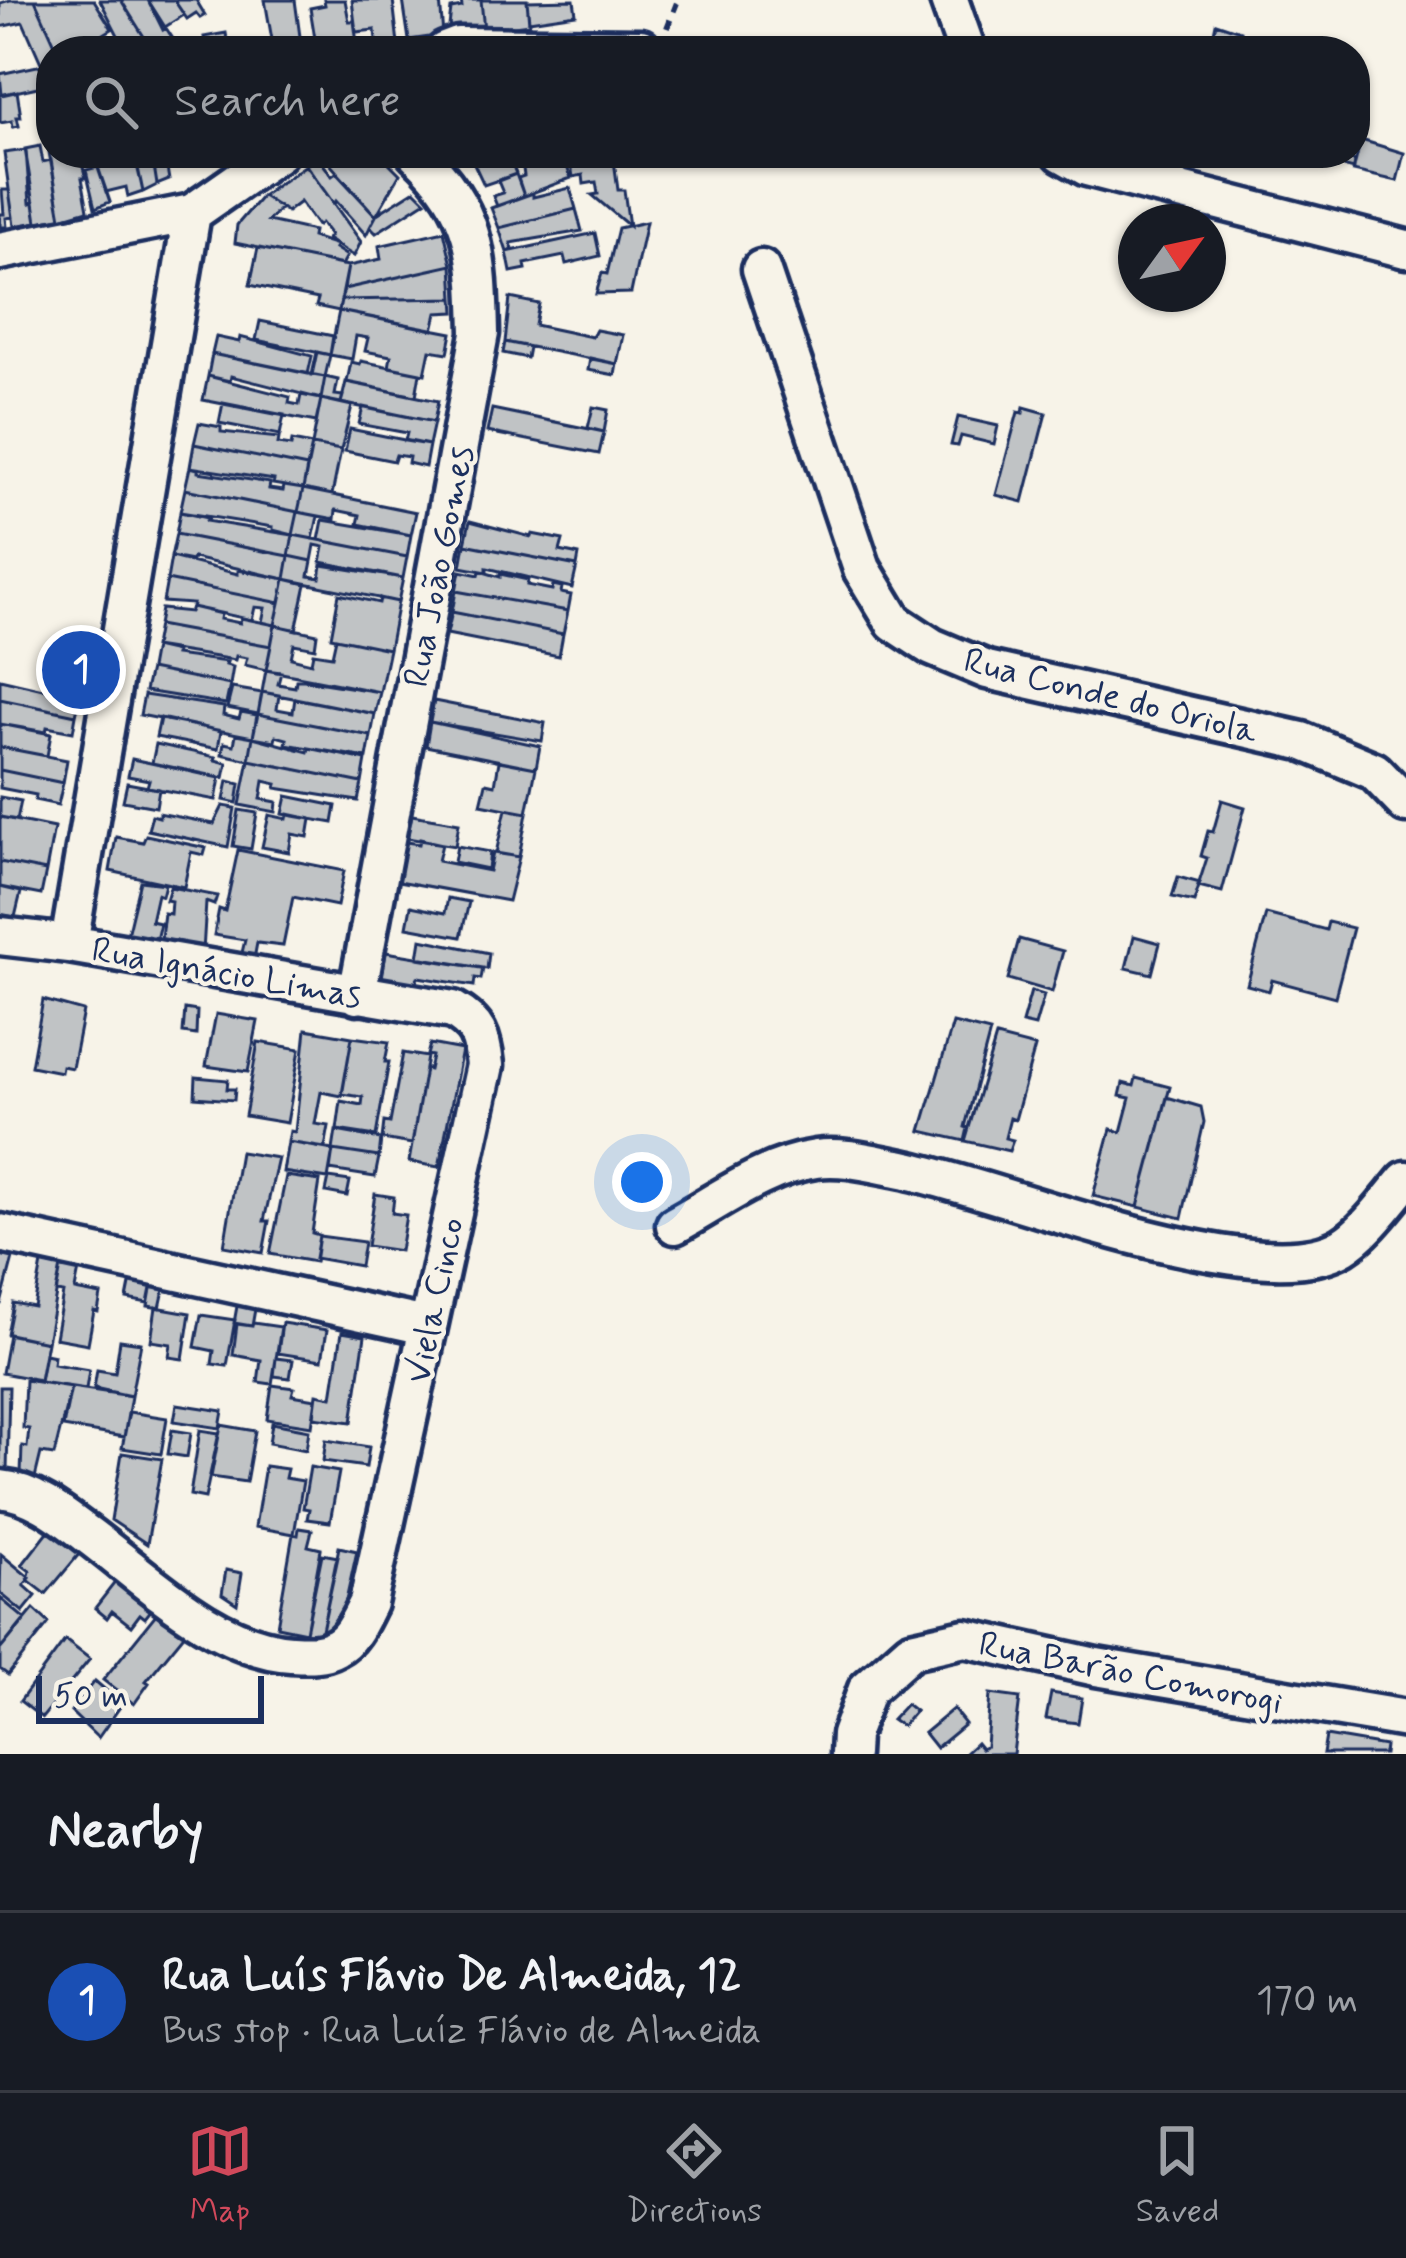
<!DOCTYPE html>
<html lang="en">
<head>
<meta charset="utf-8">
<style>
	body { margin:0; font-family:Mynerve,sans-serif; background:#242831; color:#f1f3f6 }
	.compass { position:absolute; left:1118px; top:204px; width:108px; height:108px; border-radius:50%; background:#171b24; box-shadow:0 3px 9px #0004; rotate:57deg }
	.scale { position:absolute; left:36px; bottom:30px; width:228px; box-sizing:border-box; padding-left:12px; border:6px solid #1b2f5e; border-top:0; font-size:33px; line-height:42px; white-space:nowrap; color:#1b2f5e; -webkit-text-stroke:9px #f7f3e8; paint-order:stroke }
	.you { position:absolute; left:642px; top:1182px; width:42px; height:42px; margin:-30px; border:9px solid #fff; border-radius:50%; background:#1a73e8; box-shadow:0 0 0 18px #1a73e833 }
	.badge { display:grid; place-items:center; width:78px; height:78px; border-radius:50%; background:#d1495b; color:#fff; font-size:39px; font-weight:700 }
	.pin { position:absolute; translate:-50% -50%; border:6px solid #fff; box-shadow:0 3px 12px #0006 }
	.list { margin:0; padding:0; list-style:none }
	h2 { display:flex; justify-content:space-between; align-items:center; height:156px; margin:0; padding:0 48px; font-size:51px }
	h2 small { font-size:39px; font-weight:400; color:#9ea1a6 }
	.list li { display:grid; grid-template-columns:78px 1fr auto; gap:36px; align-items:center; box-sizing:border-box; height:180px; padding:0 48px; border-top:3px solid #363941 }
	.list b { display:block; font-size:45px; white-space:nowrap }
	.list p { margin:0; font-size:39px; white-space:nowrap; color:#9ea1a6 }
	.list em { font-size:39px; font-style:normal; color:#9ea1a6 }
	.icon { flex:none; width:66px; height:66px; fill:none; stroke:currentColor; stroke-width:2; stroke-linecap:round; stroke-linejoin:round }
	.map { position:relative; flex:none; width:1406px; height:1754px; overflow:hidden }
	.search { position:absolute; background:#171b24; box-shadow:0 3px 9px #0004; left:36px; right:36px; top:36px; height:132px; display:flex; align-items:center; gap:30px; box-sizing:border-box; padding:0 42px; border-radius:48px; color:#9ea1a6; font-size:45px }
	.sheet { height:336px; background:#171b24 }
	nav { display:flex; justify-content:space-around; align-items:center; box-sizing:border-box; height:168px; border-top:3px solid #363941; background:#171b24; font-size:33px; color:#9ea1a6 }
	nav a { display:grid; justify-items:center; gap:6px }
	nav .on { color:#d1495b }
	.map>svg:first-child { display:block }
	.building { fill:#c0c3c5; stroke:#1b2f5e; stroke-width:3 }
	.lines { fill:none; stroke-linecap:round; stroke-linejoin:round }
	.minor-casing { stroke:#1b2f5e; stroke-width:45 }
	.path { stroke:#1b2f5e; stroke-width:6; stroke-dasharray:9 9; stroke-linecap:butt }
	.minor { stroke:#f7f3e8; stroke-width:36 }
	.labels { text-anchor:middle; stroke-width:9; stroke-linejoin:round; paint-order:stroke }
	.street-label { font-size:36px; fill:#1b2f5e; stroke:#f7f3e8 }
</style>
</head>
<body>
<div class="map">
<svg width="1406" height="1754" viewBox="0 0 1406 1754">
	<rect width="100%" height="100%" fill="#f7f3e8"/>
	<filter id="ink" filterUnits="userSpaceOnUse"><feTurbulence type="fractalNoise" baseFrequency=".00833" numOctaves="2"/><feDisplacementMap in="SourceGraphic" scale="24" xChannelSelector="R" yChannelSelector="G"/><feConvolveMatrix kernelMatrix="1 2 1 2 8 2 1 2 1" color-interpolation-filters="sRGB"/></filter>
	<g filter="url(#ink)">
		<path class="building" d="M10,0H35L58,51H51V63L42,65L23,22L0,27V3Z
			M35,0H94L112,29L91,42L88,37L70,48L72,51H58Z
			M100,0H121L153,51H126Z
			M121,0H148L163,30L166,28L177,45L165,51H153Z
			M148,0H174L184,15L165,27Z
			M174,0H196L205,15L200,18L196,13L187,19Z
			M265,0H295L302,51H274Z
			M324,0H345L349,21H354L357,43H329L331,51H317L310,8L325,5Z
			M352,0H393L398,44L377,51L375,30L356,32Z
			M403,0H440L443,35L409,40Z
			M461,0H481L484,30L448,35L451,9L462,7Z
			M481,0H527L529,24L484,30Z
			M574,0L576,14L529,21L527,1Z
			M1216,23L1240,31L1235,51H1210Z
			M226,33L229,51H185L206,47L204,37Z
			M51,63V84L2,95L0,74Z
			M17,91L21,117H17L19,126L13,127L12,121L0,123V95Z
			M1361,140L1404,153L1397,181L1353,171Z
			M40,146L43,162L51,160L61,218L37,222L25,149Z
			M26,150L30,203L34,202L37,222L14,226L4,153Z
			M49,152L79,153L86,178H82L88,210L61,218Z
			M93,153H135L143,192L128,197L126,187L106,192Z
			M152,153H173L165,156L169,180L157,185Z
			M152,153L157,185L143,192L135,156Z
			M354,153L357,156L379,153L400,174L376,216L321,154Z
			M469,153H508L516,174L484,185Z
			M521,153H569L570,157L564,158L571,178L524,196L518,178L524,176Z
			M569,153H613L618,190H624L629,226L592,195L598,194L596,182L584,184L583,175L573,177Z
			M1319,153H1343L1342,158L1355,161L1354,169L1317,160Z
			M321,154L327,161L323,164L332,176L336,173L376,216L366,235L336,201L334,204L306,165Z
			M306,165L361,242L354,256L327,239L330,235L321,223L317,226L300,202L287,212L262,196Z
			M98,167L110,202L95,208L86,170Z
			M516,174L524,196L497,206L493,196L503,193L498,181Z
			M570,188L576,209L499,228L491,208L533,193V197Z
			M2,190H9L13,217L6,218L7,227H0V214H4Z
			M415,190L426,201L376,233L370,227L377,214Z
			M262,196L281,208L268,221L313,231L312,237L337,245L335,248L347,256L342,265L235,243L237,225Z
			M576,209L582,231L511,243L513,250L507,252L499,228Z
			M646,222L631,293L596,294L602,273L607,274L618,228Z
			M444,231L452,265L344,289L348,266L381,259L379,246Z
			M595,233L600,256L566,264L564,256L525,264L526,269L511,272L507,252Z
			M258,248L348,266L339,311L316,306L318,299L250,285Z
			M452,265L454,298L341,300L344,289Z
			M454,298L455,312L437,313L433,330L339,311L341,300Z
			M510,298L539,304L535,325L592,337L596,330L623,335L617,364L505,342Z
			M339,311L452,333L448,353L430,350L425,374L389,367L391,356L365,351L368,338L356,336L352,359L330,355Z
			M260,321L333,336L330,355L256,340Z
			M216,337L239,342L240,337L312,356L308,374L212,354Z
			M505,342L529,347L527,358L503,353Z
			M317,352L330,355L325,377L312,375Z
			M212,354L325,377L321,399L231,376L230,381L208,376Z
			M590,358L617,364L615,375L588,370Z
			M361,361L420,373L416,396L347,382L351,362L360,364Z
			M208,376L290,397L289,403L299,405L301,395L321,399L316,422L203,400Z
			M325,377L338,380L335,395L343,396L341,403L321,399Z
			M346,382L438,401L434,422L341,403Z
			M321,399L352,406L341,450L312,445Z
			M223,403L284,415L280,435L219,423Z
			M363,407L434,422L429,445L405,441L407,433L359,424Z
			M593,407L608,410L604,432L588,428Z
			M1024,407L1046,413L1023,502L996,495L1018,412L1023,413Z
			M492,409L604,432L599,454L487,432Z
			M958,417L998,426L994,444L961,436L958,446L951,445Z
			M199,423L221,427V432L279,438L278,444L291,446L292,441L312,445L307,467L194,444Z
			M350,429L429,445L425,467L408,463L409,457L396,455L394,461L345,451Z
			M194,444L307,467L303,489L273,484L274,480L190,467Z
			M312,445L341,450L332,495L303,489Z
			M190,467L198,469V472L270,483L269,489L283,491L284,486L303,489L298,512L185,489Z
			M185,489L298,512L293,535L273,530V527L180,512Z
			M303,489L416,512L411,535L358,524L360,515L336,510L335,519L298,512Z
			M180,512L207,518L206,521L293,535L289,556L176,534Z
			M298,512L318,516L313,539L293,535Z
			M323,520L411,535L407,557L319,540Z
			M470,521L531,537L532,534L563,540L560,551L579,555L577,566L465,544Z
			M176,534L289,556L285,579L193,558L192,561L171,557Z
			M293,535L407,557L403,578L321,562L324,547L315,545L312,561L289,556Z
			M465,544L577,566L572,588L487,568V572L461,567Z
			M289,556L312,561L309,576L320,578L322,565L403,578L398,602L285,579Z
			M171,557L238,574V570L285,579L280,603L167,580Z
			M460,571L479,575L480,571L500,577V574L528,580L527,585L552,590L553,585L562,587L561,593L571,595L568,611L456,591Z
			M285,579L306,584L296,630L275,625Z
			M167,580L280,603L275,625L262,622L265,608L255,607L252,620L192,607L193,604L163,602Z
			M456,591L568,611L563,634L452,612Z
			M339,594L379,603L380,598L398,602L389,649L331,637Z
			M192,607L221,614L220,619L240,623L241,618L275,625L271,646L158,625L161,609L190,612Z
			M452,612L563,634L559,656L447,634Z
			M158,625L271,646L266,670L245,665L247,658L236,656L235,660L154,647Z
			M275,625L317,634L315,648L294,644L291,658L311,663L313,653L332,656L336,638L389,649L380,692L266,670Z
			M154,647L176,652L175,655L227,662L226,665L233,667L230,685L150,669Z
			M150,669L230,685L226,704L145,691Z
			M266,670L281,672L278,684L295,687L296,680H304L380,692L375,714L262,692Z
			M0,679L60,693L61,688L81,692L76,715L0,699Z
			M232,688L262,693L258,714L227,708Z
			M262,692L279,695L277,709L293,712L295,698L375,714L371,736L258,714Z
			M144,695L224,707L223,715L239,719L241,712L257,715L253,737L140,715Z
			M0,699L76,715L73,732L47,727L46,732L0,724Z
			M434,701L545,723L542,741L430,722Z
			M258,714L371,736L367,758L286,744L287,739L276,736L275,741L253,737Z
			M160,718L221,731L218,749L156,737Z
			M430,722L540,746L536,768L426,746Z
			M0,724L51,734L47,756L0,747Z
			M236,734L253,737L249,760L222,754L224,743L234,745Z
			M253,737L308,752L309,748L366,760L362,783L249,760Z
			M156,744L216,757L215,760L227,763L224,778L152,763Z
			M0,747L67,760L63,783L0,770Z
			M132,759L220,778L216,800L147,787L149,780L128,776Z
			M249,760L362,783L358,801L276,788L277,784L264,781L261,799L277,802L276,812L240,805Z
			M499,761L536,768L527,813L481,804L486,783L495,785Z
			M0,770L63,783L58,805L35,800L36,795L0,788Z
			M228,781L240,784L237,803L224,800Z
			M127,783L159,789L156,807L123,801Z
			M287,796L336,806L333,823L283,814Z
			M0,797L21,801L17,820L0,817Z
			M1222,800L1245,807L1222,892L1198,886L1207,858L1201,856L1208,831L1213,832Z
			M223,806L235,808L228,847L148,830L152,815L159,817V813L214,824Z
			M506,809L527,813L519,857L496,853Z
			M239,810L257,813L251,849L233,846Z
			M288,814L311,819L308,837L292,834L289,852L262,847L269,815L287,819Z
			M412,815L459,823L455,846L407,838Z
			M0,817L54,828L46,871L0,862Z
			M146,835L206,848L204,855L191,852L184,887L110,871L116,837L143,842Z
			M420,839L442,844L438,861L489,871L493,853L519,857L508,901L399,881L406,842L419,844Z
			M457,846L490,852L488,869L454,862Z
			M238,850L344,871L337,906L293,897L283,946L257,943L254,959L241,957L245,940L214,935L219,909L225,911Z
			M0,862L46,871L41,895L0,887Z
			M1178,877L1200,883L1194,902L1172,897Z
			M140,881L165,884L162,896L157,894L151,921L160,923L155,944L126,939Z
			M0,887L21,892L15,917L0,914Z
			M170,887L217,896L214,905L206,902L203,952L160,946L164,913L170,914L171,901L166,900Z
			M448,898L469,902L461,937L407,927L411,906L445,913Z
			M1266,914L1326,930L1328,922L1353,928L1335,997L1272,980L1269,991L1247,985Z
			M1134,936L1160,943L1152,974L1126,968Z
			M421,939L489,953L487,969L418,958Z
			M1019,939L1063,951L1052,992L1008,979Z
			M386,952L483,968L481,979L475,978L474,986L418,977L416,983L382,978Z
			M1031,991L1044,995L1035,1026L1022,1023Z
			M43,1000L83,1011L72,1068L62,1066L61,1072L31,1066Z
			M185,1009L197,1011L196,1035L183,1033Z
			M216,1014L258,1021L248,1072L206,1066Z
			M953,1023L990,1032L965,1127L968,1128L965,1141L921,1131Z
			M306,1029L352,1037L342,1096L321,1092L315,1124L329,1126L325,1148L288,1142L290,1131L295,1132Z
			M352,1037L389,1042L385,1062H389L376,1136L337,1130L341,1101L362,1105L363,1097L342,1094Z
			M996,1037L1035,1047L1015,1120L1010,1118L1005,1138L1013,1140L1009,1151L965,1141Z
			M258,1042L300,1049L287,1123L245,1116Z
			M430,1044L462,1050L439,1167L409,1162L425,1069L429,1070L432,1056L427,1055Z
			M403,1053L427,1057L412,1144L382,1139L384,1122L390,1123Z
			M196,1077L228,1080L227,1089H235L234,1100L195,1097Z
			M1136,1078L1170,1087L1138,1207L1093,1196L1111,1129L1121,1132L1130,1098L1120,1096L1123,1083L1134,1086Z
			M1167,1097L1201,1107L1204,1122L1182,1218L1138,1207Z
			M336,1131L381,1139L379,1157L333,1150Z
			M288,1142L333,1150L328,1179L283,1172Z
			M333,1150L379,1157L375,1177L330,1170Z
			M240,1152L278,1158L264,1221H269L263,1253L224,1246Z
			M286,1176L320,1181L312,1233L319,1235L315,1262L270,1254Z
			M329,1178L350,1181L347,1196L326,1192Z
			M375,1194L394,1197L392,1213L406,1215L400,1251L367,1246Z
			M319,1236L364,1242L360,1266L315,1258Z
			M0,1255L13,1258L1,1304H0Z
			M42,1263L61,1267L47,1342L7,1334L13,1303L34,1307Z
			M61,1267L79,1270L75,1290L101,1295L98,1312L94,1311L88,1344L55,1338L63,1293L56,1292Z
			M131,1279L152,1283L148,1303L127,1299Z
			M152,1283L165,1285L160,1308L148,1306Z
			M239,1295L257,1298L252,1326L234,1323Z
			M156,1307L190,1313L183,1359L169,1357L171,1344L151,1341Z
			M201,1315L235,1320L227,1366L212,1364L214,1351L195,1347Z
			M253,1323L281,1327L272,1384L258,1382L261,1360L233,1355L237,1324L252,1326Z
			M282,1323L327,1330L322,1360L278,1353Z
			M342,1332L365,1336L352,1422L314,1417L317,1394L332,1397Z
			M9,1334L47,1342L40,1380L2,1373Z
			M120,1340L141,1343L131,1396L94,1388L97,1370L115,1373Z
			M45,1354L54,1356L53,1364L89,1370L86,1389L40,1382Z
			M276,1358L293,1360L290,1378L274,1376Z
			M25,1380L71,1387L54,1455L41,1453L35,1478L21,1474L22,1446L27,1447L29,1429L23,1428Z
			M272,1385L294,1388L292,1395L316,1399L312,1426L267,1419Z
			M0,1387H9L7,1472H0Z
			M71,1387L131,1396L124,1437L63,1427Z
			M177,1404L223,1411L220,1428L174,1421Z
			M129,1412L167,1418L161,1454L122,1448Z
			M272,1423L309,1430L306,1450L269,1443Z
			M221,1425L255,1431L246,1482L211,1477Z
			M172,1430L191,1433L187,1457L168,1454Z
			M200,1430L219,1433L205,1498L190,1495Z
			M326,1440L369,1447L366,1467L323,1461Z
			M122,1453L162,1459L147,1544L111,1520Z
			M265,1466L287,1469L285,1478L303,1481L294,1534L255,1527Z
			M310,1467L339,1472L330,1522L307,1519L309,1509L303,1508Z
			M299,1528L312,1530L308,1546L321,1549L306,1632L277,1626L293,1534L298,1535Z
			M50,1529L80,1553L46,1594L28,1580L30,1571L22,1565Z
			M339,1547L357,1551L338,1637L321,1635Z
			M1,1554L30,1578L24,1585L36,1596L23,1612L0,1593Z
			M322,1554L338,1557L321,1635L306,1632Z
			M226,1570L242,1573L237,1604L222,1594Z
			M116,1581L152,1609L145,1618L140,1614L131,1626L112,1611L107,1618L95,1608Z
			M0,1598L25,1619L0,1650Z
			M34,1609L49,1623L8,1675L0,1669V1650Z
			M160,1609L187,1631L146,1681L149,1683L134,1704L103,1680Z
			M65,1640L90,1659L42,1718L20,1701Z
			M95,1681L122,1704L98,1738L71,1712Z
			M1051,1693L1082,1698L1078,1723L1046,1719Z
			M990,1694L1020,1698L1013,1754H964L976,1743L981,1749L986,1746Z
			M906,1704L915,1711L902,1726L892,1719Z
			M953,1709L965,1724L936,1748L924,1733Z
			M1326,1736L1385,1746L1384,1754H1323Z"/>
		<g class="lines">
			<defs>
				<path id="minor" d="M949,0L967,51
					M445,51L458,46L641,48
					M1062,153L1087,167L1406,249
					M0,251L192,213L278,153
					M761,269L862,569L894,622L932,647L987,670L1302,741L1374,771L1406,804
					M0,936L69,944L453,1010C478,1024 482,1037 485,1065L368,1603C360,1618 352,1639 336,1647C322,1655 307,1654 291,1653C215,1648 147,1579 88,1535C63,1516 33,1492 0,1489
					M69,944L192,213
					M357,995L480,333C478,253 477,211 416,153
					M675,1225C719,1201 765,1166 816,1159C841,1155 872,1163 898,1168C997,1187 1259,1297 1343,1246C1366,1232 1388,1201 1406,1180
					M0,1233L426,1326
					M849,1754L850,1735L867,1689L911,1650L965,1638L1096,1667L1406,1719"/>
			</defs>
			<use href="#minor" class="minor-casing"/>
			<path class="path" d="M667,28L678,0"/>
			<use href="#minor" class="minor"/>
		</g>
	</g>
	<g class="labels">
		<g class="street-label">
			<text transform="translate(437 566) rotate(-79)" y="13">Rua João Gomes</text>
			<text transform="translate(1111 694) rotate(14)" y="13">Rua Conde do Oriola</text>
			<text transform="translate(227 971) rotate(10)" y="13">Rua Ignácio Limas</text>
			<text transform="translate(433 1300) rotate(-78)" y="13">Viela Cinco</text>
			<text transform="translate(1131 1671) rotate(11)" y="13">Rua Barão Comorogi</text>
		</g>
	</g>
</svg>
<svg class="compass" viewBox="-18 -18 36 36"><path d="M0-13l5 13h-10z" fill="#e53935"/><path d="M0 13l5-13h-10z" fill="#9ea1a6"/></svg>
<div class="scale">50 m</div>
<div class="you"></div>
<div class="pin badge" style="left:81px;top:670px;background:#1a4fb4">1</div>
<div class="search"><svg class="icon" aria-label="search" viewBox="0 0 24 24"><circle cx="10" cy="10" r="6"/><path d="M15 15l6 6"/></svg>Search here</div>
</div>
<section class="sheet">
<h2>Nearby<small></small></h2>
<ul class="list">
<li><span class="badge" style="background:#1a4fb4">1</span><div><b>Rua Luís Flávio De Almeida, 12</b><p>Bus stop · Rua Luíz Flávio de Almeida</p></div><em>170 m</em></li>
</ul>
</section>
<nav>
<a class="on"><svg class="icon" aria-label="map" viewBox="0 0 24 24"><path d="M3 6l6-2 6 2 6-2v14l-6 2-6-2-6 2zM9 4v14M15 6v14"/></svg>Map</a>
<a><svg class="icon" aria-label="directions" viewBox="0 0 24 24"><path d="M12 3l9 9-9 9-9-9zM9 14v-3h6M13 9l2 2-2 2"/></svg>Directions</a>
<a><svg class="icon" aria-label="saved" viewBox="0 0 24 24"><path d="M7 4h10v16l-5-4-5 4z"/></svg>Saved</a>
</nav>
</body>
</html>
